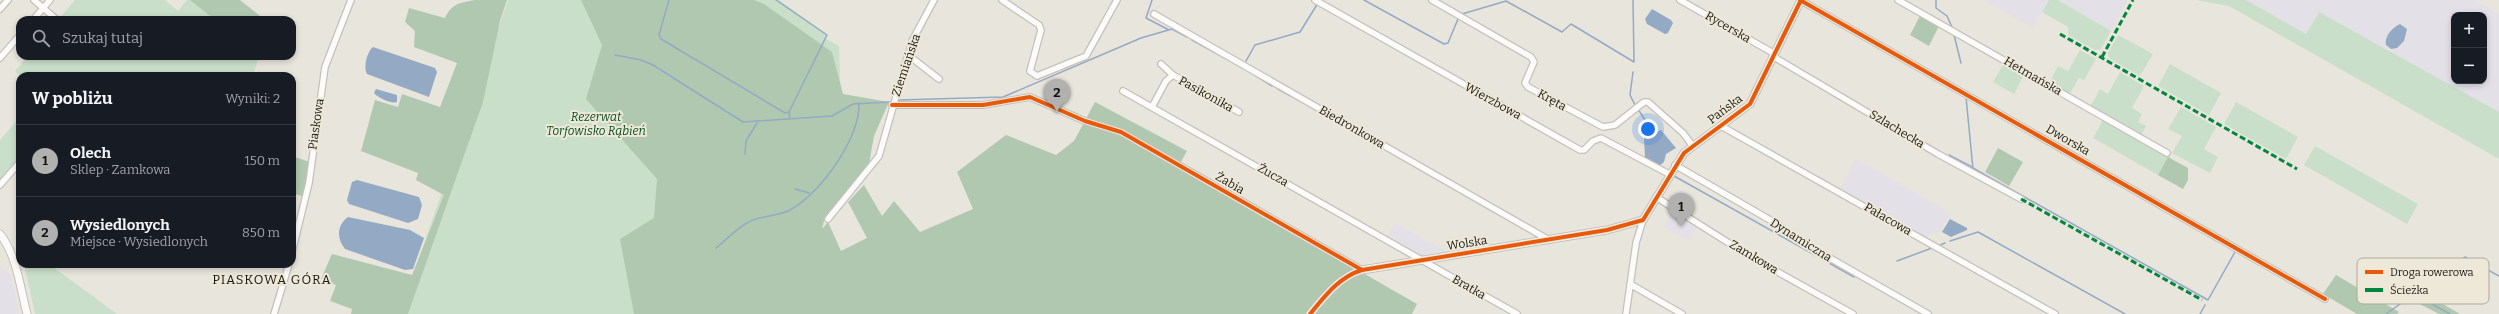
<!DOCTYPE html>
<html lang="pl">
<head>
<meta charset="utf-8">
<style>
	body { margin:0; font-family:Bitter,serif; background:#20242c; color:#f1f3f6 }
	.controls { position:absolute; right:12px; top:12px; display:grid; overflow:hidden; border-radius:8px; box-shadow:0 2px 6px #0003 }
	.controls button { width:36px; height:36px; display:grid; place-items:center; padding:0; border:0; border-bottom:1px solid #363941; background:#171b24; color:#f1f3f6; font:20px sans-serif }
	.you { position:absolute; left:1648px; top:129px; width:14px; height:14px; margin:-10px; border:3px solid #fff; border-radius:50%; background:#1a73e8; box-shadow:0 0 0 6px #1a73e833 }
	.badge { display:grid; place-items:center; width:26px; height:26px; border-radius:50%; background:#b1b1b0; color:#111; font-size:13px; font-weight:700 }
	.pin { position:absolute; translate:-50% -33px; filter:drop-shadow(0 1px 2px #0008) }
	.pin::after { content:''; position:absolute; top:21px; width:14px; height:12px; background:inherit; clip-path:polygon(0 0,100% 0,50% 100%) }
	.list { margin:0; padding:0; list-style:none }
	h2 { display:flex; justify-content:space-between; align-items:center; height:52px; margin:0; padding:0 16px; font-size:17px }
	h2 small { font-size:13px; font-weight:400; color:#9ea1a6 }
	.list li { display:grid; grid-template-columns:26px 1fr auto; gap:12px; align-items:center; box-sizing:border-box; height:72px; padding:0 16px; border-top:1px solid #363941 }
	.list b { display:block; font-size:15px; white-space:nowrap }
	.list p { margin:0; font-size:13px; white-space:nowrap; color:#9ea1a6 }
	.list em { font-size:13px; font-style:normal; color:#9ea1a6 }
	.icon { flex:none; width:22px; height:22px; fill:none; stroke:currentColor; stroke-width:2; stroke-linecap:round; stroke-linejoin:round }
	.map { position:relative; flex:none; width:2499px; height:314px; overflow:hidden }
	.search { position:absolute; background:#171b24; box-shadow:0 2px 6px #0003; left:16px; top:16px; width:280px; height:44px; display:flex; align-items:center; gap:10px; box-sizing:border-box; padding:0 14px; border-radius:12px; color:#9ea1a6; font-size:15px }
	.panel { position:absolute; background:#171b24; box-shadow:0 2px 6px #0003; left:16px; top:72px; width:280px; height:196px; border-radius:12px }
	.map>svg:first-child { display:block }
	.industrial { fill:#e4e0e7; fill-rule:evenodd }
	.green { fill:#cadfc9 }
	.forest { fill:#b1c8b0 }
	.water { fill:#94aac4 }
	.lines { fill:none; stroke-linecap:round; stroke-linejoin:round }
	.stream { stroke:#94aac4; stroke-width:1.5 }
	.minor-casing { stroke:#c3c1ba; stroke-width:8 }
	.tertiary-casing { stroke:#c3c1ba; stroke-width:9 }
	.minor { stroke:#fcfbfa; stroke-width:5.5 }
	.tertiary { stroke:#fcfbfa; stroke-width:7 }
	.quiet { stroke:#00873e; stroke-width:3; stroke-dasharray:6 3; stroke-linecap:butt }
	.cycleway-casing { stroke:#ede8d8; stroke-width:6 }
	.cycleway { stroke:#e8590c; stroke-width:4 }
	.labels { text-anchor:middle; stroke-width:4; stroke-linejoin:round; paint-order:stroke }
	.street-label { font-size:12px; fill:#1c1a14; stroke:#ede8d8 }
	.park-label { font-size:12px; font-style:italic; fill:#064f21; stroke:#ede8d8 }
	.neighbourhood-label { font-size:13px; letter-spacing:1px; fill:#1c1a14; stroke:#ede8d8 }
	.key { fill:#ede8d8; stroke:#aeaa9d; stroke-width:1 }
	.key-label { font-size:11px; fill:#1c1a14 }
</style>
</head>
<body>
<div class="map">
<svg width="2499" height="314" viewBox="0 0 2499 314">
	<rect width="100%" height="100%" fill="#e8e5dd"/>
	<path class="industrial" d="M1983,0H2049L2033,28Z
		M2058,0H2127L2111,31Z
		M2246,0H2474L2499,14V113L2318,12L2306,34ZM2454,15H2484V81H2454Z
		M1856,159L1951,213L1940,232L1924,236L1840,188Z
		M1673,211L1698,225L1689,241L1664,227Z
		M1395,223L1445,251L1421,255L1388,236Z
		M0,267L11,275L19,314H0Z"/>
	<path class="green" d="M75,0H165L178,11L187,0H190L215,20H58Z
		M508,0H779L828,35L826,39L839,46L841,110L744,314H400Z
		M2049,0H2058L2111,31L2101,49L2095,50L2068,35V27L2042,12Z
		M2196,0H2246L2306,34L2319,12L2499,112V159L2229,6Z
		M2118,35L2153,54L2140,76L2110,59L2108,53Z
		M2080,50L2096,59L2084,80L2079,78L2069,95L2049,83L2058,66L2068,71Z
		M28,56H259L253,76H20L15,71Z
		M2004,63L2024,75L2014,94L1993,82Z
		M2170,64L2221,93L2209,115L2158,86Z
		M2120,72L2144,86L2132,108L2142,114L2138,122L2146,126L2141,135L2090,107L2100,89L2108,94Z
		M2236,102L2298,137L2286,159L2224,124Z
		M2181,107L2216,127L2204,149L2218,157L2210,173L2172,153L2182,136L2168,129Z
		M20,117V158L0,182V140Z
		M2103,120L2168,157L2158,175L2093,138Z
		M2315,146L2418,204L2407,224L2304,165Z
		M24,264H49L117,314H35Z"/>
	<path class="forest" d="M190,0H240L265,20H215Z
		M475,0H507L500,21L483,102L408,314H351L352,309L330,301L336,285L321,279L332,254L412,275L444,195L416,180L418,173L361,151L375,100L398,107L402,94L440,107L457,63L414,47L415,31L405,22L409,8L445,18C452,3 460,3 475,0Z
		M581,0H754L764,4L832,52L843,94L889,102L874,136L869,164L825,217L822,229L828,222L841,251L867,238L848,202L864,185L882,216L894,201L920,232L973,209L957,172L1006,135L1056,155L1074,141L1095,102L1187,151L1178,167L1417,304L1412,314H634L620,239L654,218L657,179L586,99L602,45Z
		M1920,16L1939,26L1929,46L1910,35Z
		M1998,148L2023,162L2009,186L1985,172Z
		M292,156L310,162L302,196L292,193Z
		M2168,157L2188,168V180L2183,189L2158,175Z
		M2336,275L2399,312L2397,314H2357L2323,294Z
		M2422,292L2460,314H2439L2412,300Z"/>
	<path class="water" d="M1652,9L1671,20L1673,23L1668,33L1665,34L1647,24L1645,19Z
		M2400,24L2407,29L2404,41L2397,48L2391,49L2386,45C2384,36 2393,27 2400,24Z
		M373,47L435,68L437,72L429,97L367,74C363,67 367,52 373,47Z
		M376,89L397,95V102C391,104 378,98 374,93Z
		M1661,130L1676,148L1666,154L1664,162L1659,166L1645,157L1644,138Z
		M357,180L419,197L422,205L418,219L408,223L349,204L347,200L352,182Z
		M348,217L410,230L424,238L413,269L405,270L345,249C337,239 336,226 348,217Z
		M1950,219L1967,228V230L1951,237L1942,232Z"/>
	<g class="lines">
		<path class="stream" d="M669,0L659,35L661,39L785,113L789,112
			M776,0L827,35L789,112L790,119
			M1152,0L1146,18L1169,30
			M1364,0L1444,44L1448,43L1458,19
			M1936,0V8L1947,16L1952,27
			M1446,5L1462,14L1506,1L1562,32L1571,24L1634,62L1633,0
			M1954,35L1961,63
			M1192,40L1225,58
			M615,55L641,60L653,65L743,122L832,116L853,104L890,102
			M1246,61L1255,45L1300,32L1318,3
			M1633,72L1630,95L1635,105
			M1252,73L1272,86
			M1278,89L1291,96
			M1966,97L1972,159L1973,168L1980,172L2208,300L2235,252
			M898,100L1003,97L1141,38L1172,29L1187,37
			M1638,109L1645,120L1652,123L1656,131
			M745,154L746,141L757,123
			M1949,155L1972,167
			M1674,176L1854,277
			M795,189L809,193
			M2150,196L2236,246
			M1950,241L1978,232L2125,314
			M1938,246L1945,243
			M716,248C726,240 736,229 747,223C759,215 777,217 790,210C821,193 860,138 859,103
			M1897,261L1932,248
			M2414,294L2450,314
			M2200,314L2205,305
			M2386,314L2465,257L2499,276"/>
		<defs>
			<path id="minor" d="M34,0L57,20
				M1002,0L1039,25L1041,30L1030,71L1037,76L1086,56L1117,0
				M1315,0L1580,150H1584L1593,141L1601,138L1669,174
				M1432,0L1531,57L1534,62L1525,83L1528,87L1603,127L1615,125L1644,102H1648L1683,133L1692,145
				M1680,0L1775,54
				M1800,0L2325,299
				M1898,0L2167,153
				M0,9L8,0
				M1154,14L1549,240
				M33,20L50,0
				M908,55L939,79
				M1774,57L1938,154L2021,199
				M0,58L20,35
				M1161,64L1173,75L1239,112
				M1123,91L1517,314
				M892,105H983L1030,97L1085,121L1121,132L1362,270
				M1152,107L1166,81L1173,75
				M1721,126L2055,314
				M1675,165L1777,224L1793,237L1928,314
				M0,185L20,162
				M1656,197L1751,257L1853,314
				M828,219L879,156L912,41L934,0
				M292,252L309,183L325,67L351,0
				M1630,284L1682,314
				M274,314L289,264
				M1626,314L1636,243L1643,220"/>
			<path id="tertiary" d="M0,234C17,256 20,287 27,314
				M1310,314C1325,296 1339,277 1362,270L1607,230L1643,220L1684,153L1750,104L1801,0"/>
		</defs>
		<use href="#minor" class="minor-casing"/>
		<use href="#tertiary" class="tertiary-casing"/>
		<use href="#minor" class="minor"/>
		<use href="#tertiary" class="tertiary"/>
		<path class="quiet" d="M2060,34L2297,169
			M2102,57L2133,0
			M2021,199L2202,300"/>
		<defs>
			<path id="cycleway" d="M1800,0L2325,299
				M892,105H983L1030,97L1085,121L1121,132L1362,270
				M1310,314C1325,296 1339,277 1362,270L1607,230L1643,220L1684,153L1750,104L1801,0"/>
		</defs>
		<use href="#cycleway" class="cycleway-casing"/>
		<use href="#cycleway" class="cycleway"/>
	</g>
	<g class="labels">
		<g class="street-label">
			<text transform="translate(1728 27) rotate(30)" y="4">Rycerska</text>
			<text transform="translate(906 65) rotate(-71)" y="4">Ziemiańska</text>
			<text transform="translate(2033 76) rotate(30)" y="4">Hetmańska</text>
			<text transform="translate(1206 94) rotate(29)" y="4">Pasikonika</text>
			<text transform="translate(1552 100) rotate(29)" y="4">Kręta</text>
			<text transform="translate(1493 101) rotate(29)" y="4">Wierzbowa</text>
			<text transform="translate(1725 109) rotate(-37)" y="4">Pańska</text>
			<text transform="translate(316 124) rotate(-82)" y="4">Piaskowa</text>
			<text transform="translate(1352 127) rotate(30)" y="4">Biedronkowa</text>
			<text transform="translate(1897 129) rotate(31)" y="4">Szlachecka</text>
			<text transform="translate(2068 140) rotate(30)" y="4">Dworska</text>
			<text transform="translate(1273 175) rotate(30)" y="4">Żucza</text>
			<text transform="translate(1230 183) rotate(30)" y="4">Żabia</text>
			<text transform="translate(1888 219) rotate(30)" y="4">Pałacowa</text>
			<text transform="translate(1801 240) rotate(32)" y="4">Dynamiczna</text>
			<text transform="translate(1467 243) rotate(-9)" y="4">Wolska</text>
			<text transform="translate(1754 257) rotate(31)" y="4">Zamkowa</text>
			<text transform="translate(1469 287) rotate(30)" y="4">Bratka</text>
		</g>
		<g class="park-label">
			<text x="596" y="121">Rezerwat<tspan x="596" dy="14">Torfowisko Rąbień</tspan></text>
		</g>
		<g class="neighbourhood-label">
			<text x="272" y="284">PIASKOWA GÓRA</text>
		</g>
	</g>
	<rect x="2357" y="258" width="132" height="46" rx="6" class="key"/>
	<rect x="2365" y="270" width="18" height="4" fill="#e8590c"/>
	<rect x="2365" y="288" width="18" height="4" fill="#00873e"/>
	<g class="key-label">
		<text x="2390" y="276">Droga rowerowa</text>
		<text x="2390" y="294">Ścieżka</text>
	</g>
</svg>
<div class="controls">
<button>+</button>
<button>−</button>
</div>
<div class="you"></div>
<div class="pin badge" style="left:1681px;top:226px">1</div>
<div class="pin badge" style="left:1057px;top:112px">2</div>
<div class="search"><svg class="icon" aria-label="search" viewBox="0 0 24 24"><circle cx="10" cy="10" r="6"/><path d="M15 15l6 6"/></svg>Szukaj tutaj</div>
<section class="panel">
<h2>W pobliżu<small>Wyniki: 2</small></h2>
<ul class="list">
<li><span class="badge">1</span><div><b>Olech</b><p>Sklep · Zamkowa</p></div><em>150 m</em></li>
<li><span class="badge">2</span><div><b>Wysiedlonych</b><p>Miejsce · Wysiedlonych</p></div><em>850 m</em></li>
</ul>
</section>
</div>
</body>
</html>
